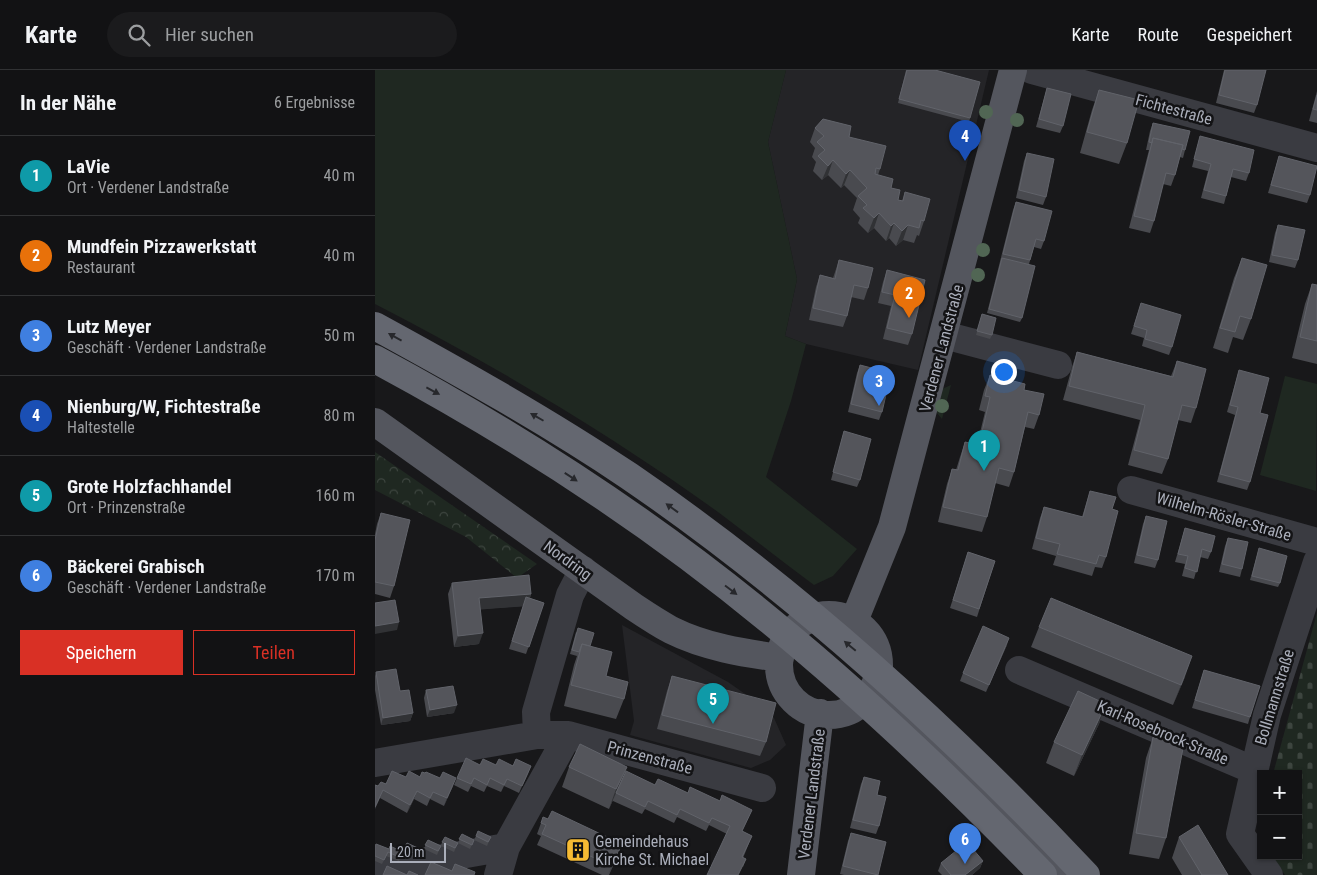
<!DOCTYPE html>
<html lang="de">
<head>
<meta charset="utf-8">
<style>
	body { margin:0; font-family:"Roboto Condensed",sans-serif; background:#1b1b1d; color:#f1f3f6 }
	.controls { position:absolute; right:15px; bottom:15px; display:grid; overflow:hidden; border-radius:0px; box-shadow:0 1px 4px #0004 }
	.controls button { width:45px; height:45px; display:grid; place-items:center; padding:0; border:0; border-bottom:1px solid #313234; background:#121214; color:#f1f3f6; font:25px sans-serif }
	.scale { position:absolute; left:15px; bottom:12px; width:56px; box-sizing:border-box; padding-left:5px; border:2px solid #aaaeba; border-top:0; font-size:14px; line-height:18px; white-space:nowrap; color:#aaaeba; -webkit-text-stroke:4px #131315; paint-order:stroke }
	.you { position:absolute; left:628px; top:301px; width:18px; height:18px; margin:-12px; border:4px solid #fff; border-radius:50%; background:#1a73e8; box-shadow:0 0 0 8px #1a73e833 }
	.badge { display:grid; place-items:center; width:32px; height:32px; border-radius:50%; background:#d93025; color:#fff; font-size:16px; font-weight:700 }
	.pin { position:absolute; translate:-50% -41px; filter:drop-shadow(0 1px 2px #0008) }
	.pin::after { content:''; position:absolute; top:26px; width:18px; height:15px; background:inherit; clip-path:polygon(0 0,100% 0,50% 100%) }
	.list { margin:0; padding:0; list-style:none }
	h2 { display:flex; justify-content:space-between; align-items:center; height:65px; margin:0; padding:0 20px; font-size:21px }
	h2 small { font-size:16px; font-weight:400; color:#9c9ea0 }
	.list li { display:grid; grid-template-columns:32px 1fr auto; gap:15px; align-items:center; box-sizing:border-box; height:80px; padding:0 20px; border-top:1px solid #313234 }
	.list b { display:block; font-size:19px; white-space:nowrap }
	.list p { margin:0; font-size:16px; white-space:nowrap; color:#9c9ea0 }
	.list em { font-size:16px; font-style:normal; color:#9c9ea0 }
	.actions { display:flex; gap:10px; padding:15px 20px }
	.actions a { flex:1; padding:11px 0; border:1px solid #d93025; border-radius:0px; text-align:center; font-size:18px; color:#d93025 }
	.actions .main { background:#d93025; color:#fff }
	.icon { flex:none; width:28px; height:28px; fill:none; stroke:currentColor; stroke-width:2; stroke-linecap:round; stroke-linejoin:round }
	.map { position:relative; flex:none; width:942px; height:805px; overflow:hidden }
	header { display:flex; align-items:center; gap:30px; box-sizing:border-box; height:70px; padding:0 25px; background:#121214; border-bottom:1px solid #313234 }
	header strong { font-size:24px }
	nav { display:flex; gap:28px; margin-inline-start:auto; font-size:18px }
	.search { width:350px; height:45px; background:#1b1b1d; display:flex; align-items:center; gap:12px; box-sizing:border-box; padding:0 18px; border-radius:28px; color:#9c9ea0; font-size:19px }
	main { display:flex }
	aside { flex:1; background:#121214 }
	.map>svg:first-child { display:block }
	.built { fill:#242427 }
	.green { fill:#1f2821 }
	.forest { fill:url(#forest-crowns) }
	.cemetery { fill:url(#cemetery-stones) }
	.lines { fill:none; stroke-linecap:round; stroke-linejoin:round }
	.minor { stroke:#3a3b41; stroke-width:28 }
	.major { stroke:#54565e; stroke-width:28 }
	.highway { stroke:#646770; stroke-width:28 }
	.tree { fill:#516654 }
	.wall { fill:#494a4f }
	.shaded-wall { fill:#313235 }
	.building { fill:#54555b; stroke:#61636a }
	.oneway { fill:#27282c }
	.labels { text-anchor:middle; stroke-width:5; stroke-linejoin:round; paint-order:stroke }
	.street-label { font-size:16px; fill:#aaaeba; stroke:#131315 }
	.poi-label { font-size:16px; fill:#aaaeba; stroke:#131315; text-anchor:start }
</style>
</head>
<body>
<header>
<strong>Karte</strong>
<div class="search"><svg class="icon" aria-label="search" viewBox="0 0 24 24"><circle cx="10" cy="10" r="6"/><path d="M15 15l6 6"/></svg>Hier suchen</div>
<nav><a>Karte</a><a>Route</a><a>Gespeichert</a></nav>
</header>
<main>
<aside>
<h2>In der Nähe<small>6 Ergebnisse</small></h2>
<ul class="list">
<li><span class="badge" style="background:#0f9aa8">1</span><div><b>LaVie</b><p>Ort · Verdener Landstraße</p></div><em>40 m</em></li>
<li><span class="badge" style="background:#e8710a">2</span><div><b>Mundfein Pizzawerkstatt</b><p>Restaurant</p></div><em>40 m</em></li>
<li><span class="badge" style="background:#3f7fe0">3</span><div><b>Lutz Meyer</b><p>Geschäft · Verdener Landstraße</p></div><em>50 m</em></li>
<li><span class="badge" style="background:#1a4fb4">4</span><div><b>Nienburg/W, Fichtestraße</b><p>Haltestelle</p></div><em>80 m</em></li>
<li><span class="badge" style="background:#0f9aa8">5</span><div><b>Grote Holzfachhandel</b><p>Ort · Prinzenstraße</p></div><em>160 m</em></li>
<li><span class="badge" style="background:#3f7fe0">6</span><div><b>Bäckerei Grabisch</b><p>Geschäft · Verdener Landstraße</p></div><em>170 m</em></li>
</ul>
<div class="actions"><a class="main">Speichern</a><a>Teilen</a></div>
</aside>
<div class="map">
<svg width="942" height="805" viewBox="0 0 942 805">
	<defs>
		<pattern id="forest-crowns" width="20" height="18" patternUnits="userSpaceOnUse" patternTransform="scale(1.25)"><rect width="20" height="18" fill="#1f2821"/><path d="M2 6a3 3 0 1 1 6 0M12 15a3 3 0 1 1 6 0" fill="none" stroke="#3d453f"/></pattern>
		<pattern id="cemetery-stones" width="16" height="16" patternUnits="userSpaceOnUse" patternTransform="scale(1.25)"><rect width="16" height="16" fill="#1f2821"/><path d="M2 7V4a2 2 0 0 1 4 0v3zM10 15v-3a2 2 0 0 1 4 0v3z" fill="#3d453f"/></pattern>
	</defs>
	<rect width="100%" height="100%" fill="#18181a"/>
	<path class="built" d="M411,0H614L543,300L431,274L410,266L422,209L393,72Z
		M247,555L353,612L376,628L399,648L411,675L395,690L376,698L255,665L259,651Z"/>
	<path class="green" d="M0,0H411L393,72L422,209L410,266L431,274L416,331L391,407L482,479L458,506L439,515C407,491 375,466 343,442C235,364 119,295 0,234Z
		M910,306L942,314L941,421L885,405Z
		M576,315L567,349L561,342L567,319Z"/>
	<path class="forest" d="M0,382L162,494L142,508L91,467L0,420Z"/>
	<path class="cemetery" d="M942,543V805H910L897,786H923V704H898Z"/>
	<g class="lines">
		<path class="minor" d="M657,0L942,78
			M569,265L683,295
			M756,420L942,472
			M644,600L878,700
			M162,665L161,642L195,525L208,500
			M0,693L162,665H193L387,718
			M0,800L131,777
			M123,805L131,777L193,665
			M894,805L865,764L892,645L942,492"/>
		<path class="major" d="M0,352L259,537C271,545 283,553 296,560C330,577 368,583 405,588
			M404 595a50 50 0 1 1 100 0a50 50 0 1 1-100 0Z
			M479,551L517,457L638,0
			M499,618L664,776L691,805
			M426,805L445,643"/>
		<path class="highway" d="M0,256C86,303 172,351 254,406C422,521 571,657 711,805
			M0,289C138,363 273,450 394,550C491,629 581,715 668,805"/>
	</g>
	<g class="tree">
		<circle cx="611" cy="42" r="7"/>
		<circle cx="642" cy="50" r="7"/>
		<circle cx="608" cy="180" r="7"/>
		<circle cx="603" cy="205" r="7"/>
		<circle cx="567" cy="336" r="7"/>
	</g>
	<path class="wall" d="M531,0H560L595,48L594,52L523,33Z
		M849,0H889L882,35L879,43L841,33Z
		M672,18L688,56L685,63L661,57Z
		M724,20L752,73L744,94L705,83L717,40Z
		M942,21V53L934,51Z
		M778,53L810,80L808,88L805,87L800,105L796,116L788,114L779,151L775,163L754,158L774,80H771L775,61Z
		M440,58L474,67L505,99L503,105L516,118L523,130L527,131L530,122L549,151L544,166L542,165L539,173L528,170L521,176L514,168L511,171L499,158L493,163L483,153L485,148L478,140L482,128L469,115L466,118L453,105L447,110L438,101L441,92L437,87L440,78L435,72Z
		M825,66L874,103L871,111L856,107L849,134L826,128L833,101L817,97Z
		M652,83L671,127L668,135L641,128L649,91Z
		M904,86L935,125L932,133L893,123Z
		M641,132L669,171L666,179L659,177L654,194L647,248L645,252L612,243L638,140Z
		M903,155L923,190L920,198L894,192L900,163Z
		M867,188L876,249L868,270L858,267L853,283L838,278L859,208Z
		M464,190L493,218L489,230L476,227L472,246L468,257L434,250L441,217L445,205L458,208Z
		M512,200L537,264L533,275L508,269L516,236L503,233L508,212Z
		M937,214L942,215V294L917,288L930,234Z
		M766,233L797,277L794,285L767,276L769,268L756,264Z
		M607,244L617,265L615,269L601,265Z
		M702,282L796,306L802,291L821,338L816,353L803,350L793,389L787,404L753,395L765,350L688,330L697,297Z
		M485,295L507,342L504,350L473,342L482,303Z
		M864,300L885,343L875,412L872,420L842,412L860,345L852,342Z
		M615,305L649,320L664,345L659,359L650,357L639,402L634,417L620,413L612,447L607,462L563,452L572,414L577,399L581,400L585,387L590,372L602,375L610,342L604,340L609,320Z
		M469,361L485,410L482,417L456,410Z
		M715,421L737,439L731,487L727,498L720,497L717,506L678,495L681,486L657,479L665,448L669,437L707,447Z
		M6,443L19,516L15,528L0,524V464L2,454Z
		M771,446L783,490L780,498L759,493L768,454Z
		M810,458L836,482L833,489L825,487L819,509L807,506L810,494L800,492Z
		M853,468L867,499L865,507L844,502L850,476Z
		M593,482L620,491L602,547L575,538Z
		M883,482L905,513L903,517L875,510Z
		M77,513L156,524L155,528L169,533L151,584L134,579L148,536L106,539L104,574L79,577L73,524Z
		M664,557L810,607L798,635L656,577Z
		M201,562L215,576L231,606L249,629L241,649L189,636L199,595L202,586L195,584Z
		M632,575L611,622L585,611L588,603Z
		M829,600L875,647L873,654L817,638Z
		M1,602L25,621L38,643L35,651L6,655L0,620V606Z
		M297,606L391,672L385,686L282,659L292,621Z
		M51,620L79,643L52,647L49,628Z
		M731,634L724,654L699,706L671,693L679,672Z
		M778,667L791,768L784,789L754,784L771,688Z
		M105,695H121L156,696L144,723L129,716L126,722L112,716L109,722L96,716L93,722L79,715L82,708Z
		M194,697L247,709L280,715L377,740L367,761L377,766L368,788L371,789L368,797L352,764L334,755L331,761L302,747L299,753L270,739L267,744L238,731V730L234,739L187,717Z
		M31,707H45L78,716L69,736L55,729L52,736L39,729L32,743L5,728L0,739V715L3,716Z
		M489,707L502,725L504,756L501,764L475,758L486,714Z
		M173,749L247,774L243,785L234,805H227L162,775L166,766L162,764L166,753Z
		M476,763L503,805H469L465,804L473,771Z
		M87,764L99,770L95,779L83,773Z
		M101,766L116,767L112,776L99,770Z
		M804,767L853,805H807L797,788Z
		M53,770L66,776L62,785L49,779Z
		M67,772L83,773L79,782L66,776Z
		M0,776L28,782L24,791L11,786L7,794L0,791Z
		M29,778L43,783L41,789L28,782Z
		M608,791L605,798L597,805H567L563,801L566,793Z"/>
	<path class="shaded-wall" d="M458,90L453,105L447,110L453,96Z
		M475,100L469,115L466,118L471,104Z
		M504,143L499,158L493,163L499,148Z
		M519,153L514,168L511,171L516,156Z
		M533,155L528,170L521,176L527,161Z
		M156,524L152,536L100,540L104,528Z
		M24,552L22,560L0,564V556Z
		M108,563L104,574L79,577L83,566Z
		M634,568L632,575L611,622L614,615Z
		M817,586L810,607L798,635L806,615Z
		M731,634L724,654L699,706L707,685Z
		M82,635L79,643L52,647L55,640Z
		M38,643L35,651L6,655L8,648Z
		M156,696L153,704L144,723L147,716Z
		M252,697L244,717L241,723L234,739L241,719Z
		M81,708L78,716L69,736L72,728Z
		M42,721L39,729L32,743L35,735Z
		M247,774L243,785L233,805L237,796Z
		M608,791L605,798L597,805H590Z"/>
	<path class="building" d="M532,0H560L605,12L595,48L524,29Z
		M850,0H891L882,35L844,25Z
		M672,18L696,24L688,56L664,49Z
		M724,20L764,30L752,73L712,62Z
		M942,25V40L938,39Z
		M448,49L476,56L474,67L511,76L505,99L501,98L500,104L518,109L516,118L525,120L523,130L528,131L530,122L555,129L549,151L546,150L544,158L533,155L527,161L519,153L516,156L504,143L499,148L488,138L492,135L483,126L492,118L475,100L471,104L458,90L453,96L443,86L450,80L442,72L449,66L440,58Z
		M778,53L815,61L810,80L807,79L808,75L778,68L777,73L774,72Z
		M825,66L879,80L874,103L858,99L851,126L829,120L836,94L819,89Z
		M778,68L808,75L800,105L791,103L779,151L759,146Z
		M652,83L679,89L671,127L644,120Z
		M904,86L942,96L935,125L896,115Z
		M641,132L677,141L669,171L661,169L655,190L628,184Z
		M903,155L930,160L923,190L897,185Z
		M627,188L660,196L647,248L614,239Z
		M867,188L892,195L876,249L865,246L860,262L845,258Z
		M464,190L498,198L493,218L479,215L472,246L438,238L445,205L460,209Z
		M512,200L550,210L537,264L512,258L520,225L507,222Z
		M937,214L942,215V271L925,267Z
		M766,233L806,245L797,277L770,269L772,260L759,256Z
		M607,244L621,248L617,265L602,261Z
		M702,282L798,307L802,291L831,299L821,338L807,335L793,389L759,380L770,335L694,316Z
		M485,295L516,303L507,342L476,334Z
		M864,300L894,308L885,343L893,345L875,412L845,404L863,337L855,335Z
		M615,305L650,314L649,320L669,324L664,345L653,342L639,402L624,398L612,447L568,437L577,399L583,400L590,372L604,375L615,327L610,326Z
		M469,361L496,369L485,410L458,402Z
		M715,421L741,427L737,439L743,441L731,487L724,485L721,494L682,484L685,474L661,468L669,437L708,447Z
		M6,443L35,450L19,516L0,512V470Z
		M771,446L792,451L783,490L762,485Z
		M810,458L840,466L836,482L827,479L822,502L810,498L813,486L803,484Z
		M853,468L873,472L867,499L847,494Z
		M884,478L912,486L905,513L877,506Z
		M593,482L620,491L604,539L578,530Z
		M154,505L156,524L104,528L108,563L83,566L77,513Z
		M151,527L169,533L154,577L137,571Z
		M676,528L817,586L806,615L664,557Z
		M20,530L24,552L0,556V533Z
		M608,556L634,568L614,615L588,603Z
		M203,558L219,563L215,576L207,574L204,582L197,580Z
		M207,574L237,582L231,606L253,612L249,629L196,615Z
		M21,599L25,621L34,620L38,643L8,648L1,602Z
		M829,600L885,616L875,647L820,630Z
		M297,606L401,633L391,672L287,645Z
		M78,616L82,635L55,640L51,620Z
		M703,621L731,634L707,685L679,672Z
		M778,667L809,673L791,768L761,763Z
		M205,674L252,697L241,719L194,697Z
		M91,688L105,695L108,689L121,695L124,689L138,696L141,689L156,696L147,716L132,709L129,715L115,708L112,715L99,708L96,714L82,708Z
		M17,701L31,707L34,701L45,707L47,702L50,703L51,702L65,708L68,702L81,708L72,728L58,722L55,728L42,721L35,735L8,720L0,737V715L3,716L6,712L11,714Z
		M251,701L280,715L283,709L313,723L315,717L345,731L347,725L377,740L367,761L377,766L367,787L371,789L363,805H332L355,756L337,748L334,753L305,739L302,745L273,731L270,737L241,723Z
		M489,707L505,711L502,725L511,727L504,756L478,750Z
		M177,741L247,774L237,796L167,764L171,755L166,753L168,747L173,749Z
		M823,755L853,805H827L804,767Z
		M103,761L116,767L113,772L101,766Z
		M476,763L511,772L503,805L468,796Z
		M87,764L99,770L97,775L84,769Z
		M70,767L83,773L80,778L67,772Z
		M53,770L66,776L63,781L50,775Z
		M592,772L608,791L590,805H576L566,793Z
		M32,773L45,779L42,785L29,778Z
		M1,774L14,779L15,776L28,782L26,788L13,782L9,790L0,786V776Z
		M56,792L77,801L80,794L100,802L99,805H50Z
		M12,796L32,805H8Z
		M34,801L43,805H32Z"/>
	<defs><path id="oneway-solid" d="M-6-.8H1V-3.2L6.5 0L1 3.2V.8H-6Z" transform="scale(1.25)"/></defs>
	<g class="oneway">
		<use href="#oneway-solid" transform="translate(20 267) rotate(-151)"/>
		<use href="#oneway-solid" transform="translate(58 321) rotate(28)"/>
		<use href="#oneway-solid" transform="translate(162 347) rotate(-150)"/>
		<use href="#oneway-solid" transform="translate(196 407) rotate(33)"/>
		<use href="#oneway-solid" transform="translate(297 438) rotate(-144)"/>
		<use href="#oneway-solid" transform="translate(356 520) rotate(37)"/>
		<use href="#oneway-solid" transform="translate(475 576) rotate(-140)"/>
	</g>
	<defs>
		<symbol id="building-square" viewBox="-11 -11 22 22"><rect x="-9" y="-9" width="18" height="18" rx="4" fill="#f6bb33" stroke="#131315"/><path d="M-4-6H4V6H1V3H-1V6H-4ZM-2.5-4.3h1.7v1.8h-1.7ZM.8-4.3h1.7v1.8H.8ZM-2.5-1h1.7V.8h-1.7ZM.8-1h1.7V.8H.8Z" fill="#111"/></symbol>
	</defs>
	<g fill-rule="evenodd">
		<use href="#building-square" x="189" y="766" width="28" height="28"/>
	</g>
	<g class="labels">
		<g class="street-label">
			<text transform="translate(799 39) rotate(15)" y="6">Fichtestraße</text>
			<text transform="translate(566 278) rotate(-75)" y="6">Verdener Landstraße</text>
			<text transform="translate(849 446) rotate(16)" y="6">Wilhelm-Rösler-Straße</text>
			<text transform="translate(193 490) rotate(36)" y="6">Nordring</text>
			<text transform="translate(899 627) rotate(-73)" y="6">Bollmannstraße</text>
			<text transform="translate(788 662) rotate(23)" y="6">Karl-Rosebrock-Straße</text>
			<text transform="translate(275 687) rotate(15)" y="6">Prinzenstraße</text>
			<text transform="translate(436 724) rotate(-83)" y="6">Verdener Landstraße</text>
		</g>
		<g class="poi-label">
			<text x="220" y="777">Gemeindehaus<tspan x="220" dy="18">Kirche St. Michael</tspan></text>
		</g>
	</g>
</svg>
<div class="controls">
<button>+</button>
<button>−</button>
</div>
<div class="scale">20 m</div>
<div class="you"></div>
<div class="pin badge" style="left:609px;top:401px;background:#0f9aa8">1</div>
<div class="pin badge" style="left:534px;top:248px;background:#e8710a">2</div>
<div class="pin badge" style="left:504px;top:336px;background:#3f7fe0">3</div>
<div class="pin badge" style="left:590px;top:91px;background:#1a4fb4">4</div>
<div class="pin badge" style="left:338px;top:654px;background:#0f9aa8">5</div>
<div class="pin badge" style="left:590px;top:794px;background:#3f7fe0">6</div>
</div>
</main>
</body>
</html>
